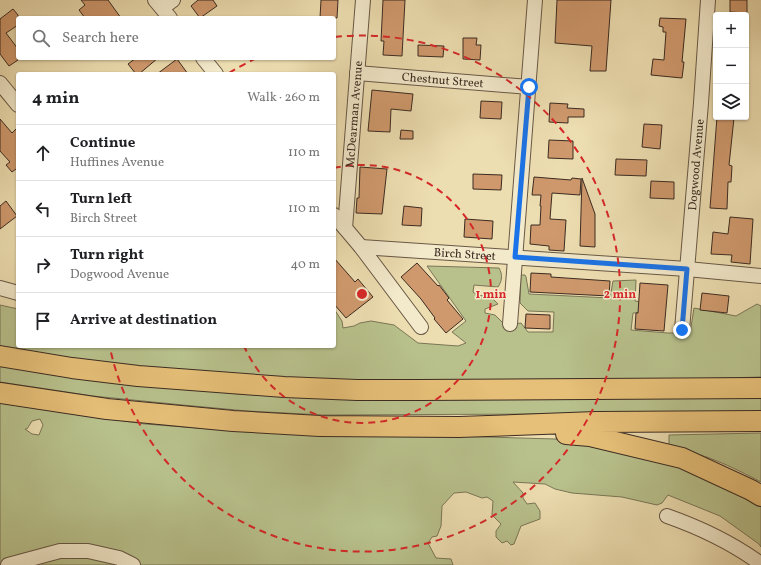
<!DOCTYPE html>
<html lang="en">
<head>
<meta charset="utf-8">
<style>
	body { margin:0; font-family:Vollkorn,serif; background:#f2f2f2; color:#202124 }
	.controls { position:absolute; right:12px; top:12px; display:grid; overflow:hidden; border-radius:4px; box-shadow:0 1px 3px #0004 }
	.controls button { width:36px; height:36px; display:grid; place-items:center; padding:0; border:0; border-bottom:1px solid #e0e0e0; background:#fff; color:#202124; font:20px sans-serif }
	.stop { position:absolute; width:12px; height:12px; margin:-9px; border:3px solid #1a73e8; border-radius:50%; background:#fff }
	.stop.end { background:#1a73e8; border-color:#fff; box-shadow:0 1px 4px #0008 }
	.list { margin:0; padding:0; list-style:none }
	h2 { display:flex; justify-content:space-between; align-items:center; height:52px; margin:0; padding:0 16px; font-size:17px }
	h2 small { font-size:13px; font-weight:400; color:#757577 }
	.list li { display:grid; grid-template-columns:26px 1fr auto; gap:12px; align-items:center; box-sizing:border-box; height:56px; padding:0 16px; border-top:1px solid #e0e0e0 }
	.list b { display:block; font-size:15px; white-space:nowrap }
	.list p { margin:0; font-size:13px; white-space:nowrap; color:#757577 }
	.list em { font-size:13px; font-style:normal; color:#757577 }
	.icon { flex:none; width:22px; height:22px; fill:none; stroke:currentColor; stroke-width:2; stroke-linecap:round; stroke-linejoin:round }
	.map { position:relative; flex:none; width:761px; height:565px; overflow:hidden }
	.search { position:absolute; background:#fff; box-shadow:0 1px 3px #0004; left:16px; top:16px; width:320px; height:44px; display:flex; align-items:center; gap:10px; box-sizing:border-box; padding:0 14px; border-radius:4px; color:#757577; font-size:15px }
	.panel { position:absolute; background:#fff; box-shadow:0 1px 3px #0004; left:16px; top:72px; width:320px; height:276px; border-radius:4px }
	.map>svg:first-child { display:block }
	.green { fill:#b8c18c; stroke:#7a7656; fill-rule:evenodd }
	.building { fill:#cf996d; stroke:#3b2b21 }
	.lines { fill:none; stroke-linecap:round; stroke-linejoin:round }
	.minor-casing { stroke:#685845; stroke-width:16 }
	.highway-casing { stroke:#3b2b21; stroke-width:22 }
	.minor { stroke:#f3eacc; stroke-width:14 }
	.highway { stroke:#e6bf78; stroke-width:20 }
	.route { stroke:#1a73e8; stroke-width:5 }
	.ring { fill:none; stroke:#d62828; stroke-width:2; stroke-dasharray:7 5 }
	.labels { text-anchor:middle; stroke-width:3; stroke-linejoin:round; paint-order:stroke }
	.street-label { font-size:12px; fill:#3b2b21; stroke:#f3eacc }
	.centre { fill:#d62828; stroke:#f3eacc; stroke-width:2 }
	.ring-label { font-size:12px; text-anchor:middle; font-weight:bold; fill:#d62828; stroke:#f3eacc; stroke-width:3; stroke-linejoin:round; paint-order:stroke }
</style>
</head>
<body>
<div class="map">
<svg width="761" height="565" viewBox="0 0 761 565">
	<rect width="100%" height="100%" fill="#eddeb1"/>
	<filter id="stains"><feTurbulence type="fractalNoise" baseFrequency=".005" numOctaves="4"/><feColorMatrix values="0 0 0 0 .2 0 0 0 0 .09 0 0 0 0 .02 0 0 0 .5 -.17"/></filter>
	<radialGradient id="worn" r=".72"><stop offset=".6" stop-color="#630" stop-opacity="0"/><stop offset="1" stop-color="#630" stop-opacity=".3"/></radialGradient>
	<path class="green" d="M427,266L499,268C503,275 502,281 498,287L474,285L473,292L477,295L491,297L498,304L485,309V313L495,315L505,325L521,323L528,332H553L554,312L528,311L520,303L521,275H525L526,277L529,294L610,298L613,281L636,280L635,301L659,305L658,311L633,313L631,330L668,333H690L694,308L736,316L757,304L761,306V377L617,381L347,383L140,369L0,348V305L18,309V346H334V309L342,321L343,328L354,326L360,323L371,321L394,325L418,343L458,346L466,343L452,332L466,321Z
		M0,365L137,384L238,394L328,398L761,396V413L324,415L247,411L183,405L93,396L0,382Z
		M0,403L145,424L250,432L345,436H451L555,439L599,445L671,463L761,503V547L759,544L720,516L668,495L662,503L657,505L622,497L572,493L555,489L545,484L513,482L523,493V498L527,504L535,503L540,511V519L521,526L514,544L511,545L507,541L502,543L496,537V531L501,524L492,515L493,501L487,497L482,498L466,492L454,493L442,506L441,526L437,536L432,537L428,543L436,558L451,559L453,565H0ZM40,419L43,425L39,435L32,434L25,429H27L32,421Z
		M761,433V482C732,467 701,451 669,449V435Z"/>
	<path class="building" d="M81,0H108L121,18H85L79,10L85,5Z
		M198,0H213L217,6L200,18L191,6Z
		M321,0H338L337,18H320Z
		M383,0H405L402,56L383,55L384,41H381Z
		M557,0H611L606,71H590L592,46L555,43Z
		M730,0H747V13L730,12Z
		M13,9L18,15V25L6,33L18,49V60L9,66L0,54V19Z
		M660,18L686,19L682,62H684L682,78L651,75L653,59L664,60L666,32H663V27L659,26Z
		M463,38H477L476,45H481L480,60L463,59Z
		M418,45L444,46L443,57L418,56Z
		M136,58H158L139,74H136L128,64Z
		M177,59L188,74H157Z
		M372,90L413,94L411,111L391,109L390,132L368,131Z
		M481,101L502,102L501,119L480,118Z
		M550,103L568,104L567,108L584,109V117H568V123L549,122Z
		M717,117L734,118L729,165L732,166L731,182H728L727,209L710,208Z
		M0,119L12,133L18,127V171L16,169L12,172L6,165L10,162L0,151Z
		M644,124L662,125L660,149L642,147Z
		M401,130L413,131V139H400Z
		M549,140L573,141V159L548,158Z
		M616,159L647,160L646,176L615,175Z
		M360,167L387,169L382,214L356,213L357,198H359Z
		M473,174L502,175L501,190L473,189Z
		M534,177L571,180L572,178L581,179L580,195L552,193L550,219L566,220L564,251L549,250V246L530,244L531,225H540L541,206H540L541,195H532Z
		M582,178L595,214V247L580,246Z
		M651,181L674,182V199L650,198Z
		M6,201L17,216L0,229V206Z
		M404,206L422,208L421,226L402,225Z
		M730,217L753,219L750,264L731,262L732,255L711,254L713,232L728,234Z
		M465,219L493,221L492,239L464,237Z
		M334,258L355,282L358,279L373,297L346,318L334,304Z
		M417,263L438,286L439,285L449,298L447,300L463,319L446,333L434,319L435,318L421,299L401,277Z
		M531,273L551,274V277L610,281L609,296L530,292Z
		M640,283L668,285L664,331L635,329L636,313H638Z
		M702,293L729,296L727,313L700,310Z
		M526,314L550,315V329L525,328Z"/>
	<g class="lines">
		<defs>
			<g id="minor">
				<path d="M155,0L170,18"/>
				<path d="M162,8L173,0"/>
				<path d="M203,58L216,74"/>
				<path id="s1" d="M357,73L529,87"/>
				<path d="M0,83L18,105"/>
				<path d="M334,215L361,247L421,327"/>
				<path id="s2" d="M345,228L363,0"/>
				<path id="s3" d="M361,247L687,269L761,276"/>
				<path d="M0,288L18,293"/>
				<path d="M510,324L535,0"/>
				<path id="s4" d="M682,330L701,103L708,0"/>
				<path d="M667,516C701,528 731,542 761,564"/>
				<path d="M8,565L60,551H88L119,558L133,565"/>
			</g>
			<path id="highway" d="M0,356L72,368L138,376L284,387L357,390H419L761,388
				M0,393L107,409L233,421L320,426L459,427L596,422L761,421
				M566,434L590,436L682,458L751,490L761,496"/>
		</defs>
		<use href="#minor" class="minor-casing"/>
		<use href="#highway" class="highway-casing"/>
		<use href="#minor" class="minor"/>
		<use href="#highway" class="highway"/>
	</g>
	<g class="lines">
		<path class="route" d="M529,87L515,257L687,269L682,330"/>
	</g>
	<g class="ring">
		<path d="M334 168A129 129 0 1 1 244 346"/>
		<path d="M229 73A258 258 0 0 1 257 58M335 37A258 258 0 1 1 110 348"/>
	</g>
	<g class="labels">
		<g class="street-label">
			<text dy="4" stroke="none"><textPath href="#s1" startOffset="86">Chestnut Street</textPath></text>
			<text dy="4" stroke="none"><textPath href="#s2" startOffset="114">McDearman Avenue</textPath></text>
			<text dy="4" stroke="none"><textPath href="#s4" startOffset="166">Dogwood Avenue</textPath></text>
			<text dy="4" stroke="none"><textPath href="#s3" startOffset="104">Birch Street</textPath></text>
		</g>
	</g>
	<circle cx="362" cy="294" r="6" class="centre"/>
	<g class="ring-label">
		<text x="491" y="298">1 min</text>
		<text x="620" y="298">2 min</text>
	</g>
	<rect width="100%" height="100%" filter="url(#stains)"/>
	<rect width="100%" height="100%" fill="url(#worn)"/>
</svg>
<div class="controls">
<button>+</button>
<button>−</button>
<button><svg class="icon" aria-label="layers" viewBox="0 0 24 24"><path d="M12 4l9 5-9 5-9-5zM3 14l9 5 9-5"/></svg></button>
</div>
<div class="stop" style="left:529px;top:87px"></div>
<div class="stop end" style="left:682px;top:330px"></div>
<div class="search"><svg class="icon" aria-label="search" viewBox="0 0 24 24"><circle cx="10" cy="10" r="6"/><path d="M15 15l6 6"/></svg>Search here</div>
<section class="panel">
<h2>4 min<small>Walk · 260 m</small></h2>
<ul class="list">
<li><svg class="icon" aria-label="ahead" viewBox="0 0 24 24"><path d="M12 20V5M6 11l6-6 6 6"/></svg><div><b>Continue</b><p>Huffines Avenue</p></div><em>110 m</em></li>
<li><svg class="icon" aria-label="left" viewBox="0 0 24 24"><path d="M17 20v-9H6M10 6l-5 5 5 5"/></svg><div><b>Turn left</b><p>Birch Street</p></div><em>110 m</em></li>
<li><svg class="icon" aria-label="right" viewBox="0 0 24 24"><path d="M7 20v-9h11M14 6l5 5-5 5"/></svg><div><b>Turn right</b><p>Dogwood Avenue</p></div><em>40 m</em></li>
<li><svg class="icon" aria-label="arrive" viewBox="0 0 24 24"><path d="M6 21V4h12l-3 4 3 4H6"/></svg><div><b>Arrive at destination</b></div></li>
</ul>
</section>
</div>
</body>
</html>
